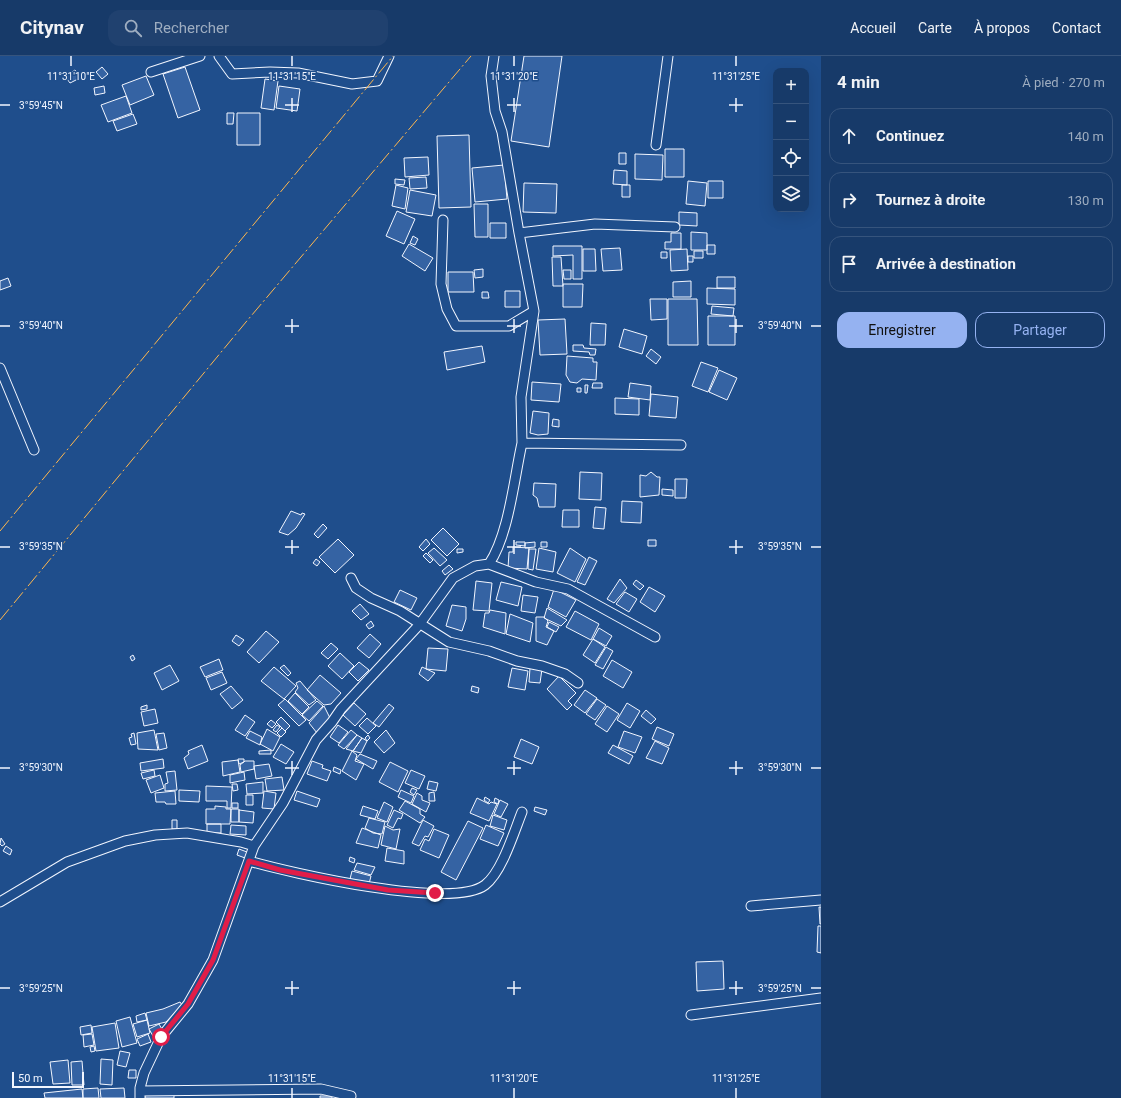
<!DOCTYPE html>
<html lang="fr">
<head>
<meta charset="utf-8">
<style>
	body { margin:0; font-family:Roboto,sans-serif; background:#20416f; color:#f1f3f6 }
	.controls { position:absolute; right:12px; top:12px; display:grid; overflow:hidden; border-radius:8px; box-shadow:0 4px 16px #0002 }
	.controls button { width:36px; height:36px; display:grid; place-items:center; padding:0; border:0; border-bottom:1px solid #36547d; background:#173a69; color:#f1f3f6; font:20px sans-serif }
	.scale { position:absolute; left:12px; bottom:10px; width:72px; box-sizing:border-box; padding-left:4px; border:2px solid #f2f6ff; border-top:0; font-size:11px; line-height:14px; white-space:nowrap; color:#f2f6ff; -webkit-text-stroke:3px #1f4e8c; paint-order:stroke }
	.stop { position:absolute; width:12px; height:12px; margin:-9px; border:3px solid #e11d48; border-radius:50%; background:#fff }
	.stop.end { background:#e11d48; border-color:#fff; box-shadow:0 1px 4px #0008 }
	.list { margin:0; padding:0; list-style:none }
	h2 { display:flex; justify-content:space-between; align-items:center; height:52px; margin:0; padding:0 16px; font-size:17px }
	h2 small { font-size:13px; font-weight:400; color:#9eadc0 }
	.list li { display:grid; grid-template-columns:26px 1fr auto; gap:12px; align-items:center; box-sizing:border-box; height:56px; margin:0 8px 8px; padding:0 8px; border:1px solid #36547d; border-radius:12px }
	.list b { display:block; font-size:15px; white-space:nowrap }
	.list em { font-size:13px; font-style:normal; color:#9eadc0 }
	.actions { display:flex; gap:8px; padding:12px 16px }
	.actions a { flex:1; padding:9px 0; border:1px solid #95b2f1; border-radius:12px; text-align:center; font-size:14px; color:#95b2f1 }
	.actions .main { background:#95b2f1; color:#111 }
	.icon { flex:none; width:22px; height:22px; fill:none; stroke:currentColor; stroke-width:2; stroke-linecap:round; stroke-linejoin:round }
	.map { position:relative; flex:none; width:821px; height:1042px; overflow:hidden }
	header { display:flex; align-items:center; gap:24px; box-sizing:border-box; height:56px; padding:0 20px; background:#173a69; border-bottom:1px solid #36547d }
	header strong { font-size:19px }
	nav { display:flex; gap:22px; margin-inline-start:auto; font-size:14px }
	.search { width:280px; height:36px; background:#20416f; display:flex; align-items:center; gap:10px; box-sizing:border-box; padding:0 14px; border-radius:12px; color:#9eadc0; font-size:15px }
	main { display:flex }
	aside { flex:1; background:#173a69 }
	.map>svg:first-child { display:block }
	.building { fill:#3563a3; stroke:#f2f6ff }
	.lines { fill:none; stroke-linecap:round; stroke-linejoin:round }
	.minor-casing { stroke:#f2f6ff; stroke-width:11 }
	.minor { stroke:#1f4e8c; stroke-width:9 }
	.power { stroke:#ffb74d; stroke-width:1; stroke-dasharray:14 3 2 3; stroke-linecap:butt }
	.route { stroke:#e11d48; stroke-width:5 }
	.ticks { fill:none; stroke:#f2f6ff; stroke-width:1.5 }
	.ticks-label { font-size:10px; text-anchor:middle; fill:#f2f6ff; stroke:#1f4e8c; stroke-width:3; stroke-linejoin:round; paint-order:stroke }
</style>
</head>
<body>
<header>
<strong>Citynav</strong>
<div class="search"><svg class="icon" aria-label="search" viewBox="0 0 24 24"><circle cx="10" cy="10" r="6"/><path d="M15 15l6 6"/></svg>Rechercher</div>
<nav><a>Accueil</a><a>Carte</a><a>À propos</a><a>Contact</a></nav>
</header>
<main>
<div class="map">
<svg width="821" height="1042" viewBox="0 0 821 1042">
	<rect width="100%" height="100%" fill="#1f4e8c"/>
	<path class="building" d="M524,0H562L549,91L511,85Z
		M102,11L108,18L102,23L96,16Z
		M185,11L200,54L178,62L163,18Z
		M75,14L80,22L70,27L65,20Z
		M146,20L154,39L130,49L122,29Z
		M265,23L278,25L274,54L261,52Z
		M104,30L105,37L95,39L94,32Z
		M279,30L300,33L297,55L276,52Z
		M126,40L132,57L108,66L101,49Z
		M227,57H234L233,68H227Z
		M237,57H260V89H237Z
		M133,58L137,68L117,75L113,65Z
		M469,79L471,151L439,152L437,80Z
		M665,93H684V121H665Z
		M619,97H626V108H619Z
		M635,98L663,99L662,124L635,123Z
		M428,101L429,119L405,121L404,102Z
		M504,109L507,143L475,146L472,112Z
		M614,114L627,115V129L613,128Z
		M426,121L427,132L410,133L409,122Z
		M395,123L405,124L404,129L395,128Z
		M688,125L707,127L705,150L686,148Z
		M708,125H723V142H708Z
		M524,127L557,128L556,157L523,156Z
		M396,129L408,132L405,153L392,150Z
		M622,129H630V141H622Z
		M410,134L436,139L432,160L406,156Z
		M474,148H488V181H475Z
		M397,155L415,163L404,188L386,180Z
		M679,156L697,157V170L679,169Z
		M490,167H506V182H490Z
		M691,176L707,177V194H691Z
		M671,177H681V193H665V186H671Z
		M413,180L418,183L415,189L410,187Z
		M409,188L433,202L425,215L402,200Z
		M707,189H715V198H707Z
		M553,190H582V223H573V199L553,200Z
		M620,192L622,214L603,215L601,193Z
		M583,193H595L596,215H583Z
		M687,193L688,214L671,215L670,194Z
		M694,195H703V202H694Z
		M661,196H667V202H661Z
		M688,200H693V206H688Z
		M552,201H561L563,230H553Z
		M483,213V221L475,222L474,214Z
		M563,214H571V223H564Z
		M448,216H473L474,236H448Z
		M717,221H735V232H717Z
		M8,222L11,230L0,234V225Z
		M691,225V241H673V226Z
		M563,228H583L582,251H563Z
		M707,232L735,233V249L707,248Z
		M505,235H520V251H505Z
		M482,236H488L489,242H482Z
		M650,243H667V263L651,264Z
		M668,243H697L698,289H668Z
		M712,250L734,252L733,260L711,258Z
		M708,260H735V289H708Z
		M565,263L567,298L540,299L538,264Z
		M591,267L606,268L605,289H590Z
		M624,273L647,280L642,298L619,291Z
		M573,289H583L584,292L596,293L595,299H590L589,296L573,295Z
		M482,290L485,306L447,314L444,296Z
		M651,293L661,301L656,308L646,300Z
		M567,300L593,302V306H597L596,324L582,323L577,327L570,326L566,319Z
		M701,306L718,312L708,336L692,330Z
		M719,314L737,322L727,344L709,336Z
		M532,326L561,328L559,346L531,344Z
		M593,327H602V332H592Z
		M630,327L651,330L650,344L628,341Z
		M585,329H588L587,337H585Z
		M577,332H581V336H577Z
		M651,338L678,341L676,362L649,360Z
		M615,342L639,343V359L615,358Z
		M533,355L549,357L548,378L538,379L530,377Z
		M553,363L559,364V371L552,370Z
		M580,416L602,417L601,444L579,443Z
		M651,416L657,421H660L659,439L640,441V419L646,420Z
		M675,423H687L686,442H675Z
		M534,427L556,428L555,451H539L537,442L533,439Z
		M662,433L673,434V440L662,439Z
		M622,445L642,446L641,467L621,466Z
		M595,451L606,452L604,473L593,472Z
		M563,454H579V471H562Z
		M291,455L301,459L302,457L305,458L296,472L288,479L279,476Z
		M323,468L327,472L318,482L314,478Z
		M443,472L459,488L447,500L431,484Z
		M338,483L354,499L335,517L319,501Z
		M426,483L430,488L423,495L419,491Z
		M648,484H656V490H648Z
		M516,486H525V490L516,489Z
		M535,486V491L525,492V487Z
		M541,486H547V491H541Z
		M513,491L529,492L527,513L508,512L509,496H513Z
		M434,492L447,504L440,510L428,497Z
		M539,492L556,496L553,516L536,513Z
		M570,492L586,503L575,526L557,517Z
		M457,493H463V496L457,497Z
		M529,493H536L533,514L528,513Z
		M426,497L433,504L430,507L423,500Z
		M589,501L597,505L585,529L577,526Z
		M316,503L320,506L317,510L313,507Z
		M449,509L453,513L445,519L442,515Z
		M620,523L627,532L614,547L607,543Z
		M636,524L644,530L640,534L633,528Z
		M476,525L492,527L489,555L473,554Z
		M501,526L522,531L518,550L496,544Z
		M649,531L665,540L655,556L640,546Z
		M554,533L576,544L566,561L548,551Z
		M400,534L417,542L411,554L394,546Z
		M625,536L637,543L629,556L616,548Z
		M523,539L538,541L535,557L521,555Z
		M360,548L369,558L361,564L352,555Z
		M452,549L466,551V563L462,575L446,570Z
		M547,552L567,564L561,570L544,562Z
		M490,554L506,557L505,578L483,571L485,557H489Z
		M575,555L599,568L591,584L566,571Z
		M510,558L533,567L530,586L506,578Z
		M536,561H544L548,565L546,571L554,575L547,589L536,585Z
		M371,565L374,570L369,573L366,569Z
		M549,566L559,571L556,576L547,571Z
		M599,572L612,580L606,590L593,583Z
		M266,575L279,586L259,607L247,596Z
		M370,578L381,588L369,602L357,592Z
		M236,579L244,584L239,590L232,585Z
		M593,583L605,591L595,607L583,599Z
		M331,587L338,593L328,603L321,597Z
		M606,591L613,595L603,613L595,609Z
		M428,592L448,593L446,615L426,613Z
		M340,597L354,610L342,623L328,610Z
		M133,599L135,603L132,605L130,601Z
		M219,603L223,614L205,621L200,611Z
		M612,604L632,616L623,632L603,620Z
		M359,606L369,614L358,625L349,616Z
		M170,609L179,625L162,634L154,617Z
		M284,609L291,617L288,620L280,612Z
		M274,611L296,630L284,643L261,625Z
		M422,611L435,617L428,625L419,618Z
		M512,612L528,615L525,634L508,631Z
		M530,612L542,613L540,627L529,626Z
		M222,616L227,627L211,634L206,622Z
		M320,619L341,637L331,648L324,649L307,634Z
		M559,620L576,637L568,645L572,649L567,654L547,633Z
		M300,625L316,644L309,649L295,636L298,632L296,627Z
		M231,630L243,644L232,653L220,638Z
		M472,630L479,632L478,637L471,635Z
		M585,634L597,642L585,657L574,649Z
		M295,637L309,651L302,658L288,645Z
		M285,643L306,664L299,670L278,649Z
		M597,643L606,649L595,664L586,658Z
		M317,645L323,650L309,665L302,659Z
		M354,647L366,658L355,670L343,659Z
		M627,647L640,655L630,672L617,664Z
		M389,648L394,652L379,671L373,667Z
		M147,649V653L141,654V651Z
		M324,650L330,662L317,677L309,667Z
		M607,650L619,658L607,676L595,668Z
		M155,653L158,667L144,670L141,656Z
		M646,654L656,663L651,668L641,660Z
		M245,659L255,666L245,680L235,674Z
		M281,661L290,670L285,675L276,666Z
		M367,662L376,670L368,678L359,670Z
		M271,664L276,668L272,672L267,668Z
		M277,669L280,671L276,676L273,674Z
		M338,669L348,676L339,687L330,681Z
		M657,671L674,678L669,690L652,683Z
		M282,672L286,676L281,681L277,677Z
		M267,673L280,681L273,695L260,688Z
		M154,674L158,694L138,693L137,677Z
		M351,674L357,679L344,693L338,689Z
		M386,674L395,687L384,697L374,686Z
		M250,675L262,681L260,689L246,682Z
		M624,675L642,681L635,697L618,691Z
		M134,677L136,688L131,689L129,682L132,681L131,678Z
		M164,677L167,692L159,694L156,678Z
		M357,679L362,682L353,695L346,693Z
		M368,679L370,682L367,685L365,682Z
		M362,682L367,685L361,697L353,695Z
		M521,683L539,691L532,708L514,701Z
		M655,685L669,692L662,708L646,702Z
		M281,688L294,696L286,708L273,701Z
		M202,689L208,705L188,713L184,702L189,698L188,695Z
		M613,689L633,700L629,708L608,697Z
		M271,694V698H259V695Z
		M352,695L357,699L355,705L364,708L356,724L342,715Z
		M360,698L377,705L373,713L356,703Z
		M163,703L164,712L141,715L140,707Z
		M238,703H244V706L239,708Z
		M238,704L240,716L223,720L222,706Z
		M245,705H254V713L241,716L240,709Z
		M312,705L323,709L322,712L331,715L327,725L307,718Z
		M390,706L408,715L398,736L379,726Z
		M269,708L272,720L256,723L254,710Z
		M334,711L341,714L340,718L333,715Z
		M154,714L155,720L143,723L141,717Z
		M411,714L425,720L419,733L405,727Z
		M175,715L177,734L165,735V728L168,727L166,716Z
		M244,716L245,724L230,727V719Z
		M160,719L164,732L151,737L146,724Z
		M282,721L284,734L267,735L265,723Z
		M429,725L438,727L436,735L427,733Z
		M263,726V737L247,738L246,728Z
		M232,728H237L238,734L233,735Z
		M206,730L232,731L231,752H227V745H206Z
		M412,732L417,734L414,739L410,736Z
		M179,734L200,735L199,746L179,745Z
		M401,734L414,740L411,747L398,741Z
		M175,735L176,748H166L165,746H156L155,737Z
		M264,735L276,737L274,753L262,752Z
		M297,735L320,743L317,751L294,744Z
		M434,736L435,745H429V737Z
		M417,737L422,740V744L430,747L426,756L412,748Z
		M246,739H253V749H246Z
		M485,741L490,744L488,747L484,744Z
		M477,742L489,748L491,746L497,748L489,765L470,757Z
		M495,742L499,744L498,748L494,746Z
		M500,744L508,748L501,761L494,758Z
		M405,745L420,753V758L425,761L420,767L399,754Z
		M384,746L393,751L387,766L377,762Z
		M232,747H238V752H232Z
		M215,750L226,751V753H231L230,768H206V753H215Z
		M363,750L378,755L375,763L360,759Z
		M535,751L547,754L545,759L534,755Z
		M231,753H239V766H231Z
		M239,754L254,756L253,767L239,766Z
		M394,754L403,758L401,763L398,762L393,772L387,769Z
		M493,759L507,764L504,774L490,770Z
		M369,762L385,766L382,778L373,777L365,772Z
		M172,764H177V773H172Z
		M423,764L434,770L428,781L425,780L419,790L412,787Z
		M468,765L483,772L456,824L441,816Z
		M207,768H221V777H207Z
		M231,769L246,770V779L230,778Z
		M486,769L504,777L498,790L480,783Z
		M385,770L393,774L400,773L396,793L381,789Z
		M362,772L381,779L378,792L356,787Z
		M434,773L449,779L439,802L420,794L425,783L429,785Z
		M1,782L5,788L2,790L0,788Z
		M6,790L12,794L10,799L3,795Z
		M387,792L404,795V808L385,805Z
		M239,793L247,796L245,802L237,799Z
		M350,801L355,803L354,807L349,805Z
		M357,807L375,811L371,819L354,814Z
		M352,815L371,820L369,828L350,823Z
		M819,851H821V868H820Z
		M818,870H821V897L817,896Z
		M723,905L724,933L697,935L696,906Z
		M180,946L182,949L166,966L149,970L146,957L163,953Z
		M145,957L147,964L137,966L136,960Z
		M130,961L137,987L122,991L116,965Z
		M147,964L150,977L137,981L133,968Z
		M115,967L119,992L96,995L92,971Z
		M159,968L163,975L153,980L149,973Z
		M91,969L92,977L81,979L80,971Z
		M92,978L94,989L84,991L83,979Z
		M148,978L151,986L140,990L137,983Z
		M94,990L95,995L91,996L90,991Z
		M120,995L130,997L126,1011L117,1009Z
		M101,1003L113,1004L112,1029L100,1028Z
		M68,1004L70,1027L53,1028L50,1006Z
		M82,1005L84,1029H72L71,1006Z
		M129,1014H136V1022H128Z
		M98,1032L99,1042H83V1033Z
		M124,1032L125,1042H101L100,1033Z
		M82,1033L83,1042H45L44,1037Z
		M174,1037V1042H145V1039Z
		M320,1040H332V1042H320Z"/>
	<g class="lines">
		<defs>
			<path id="minor" d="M219,0L232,18L270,16L298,17L352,28L377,25L389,0
				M494,0L491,20L495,55L502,76L519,177L534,255L521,341L522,387
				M151,16L200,0
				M656,89L668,0
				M443,164L441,228L447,253L456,270H509L534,255
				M519,177L595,168L675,171
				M0,312L34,394
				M489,508L536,526L568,533L655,581
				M351,522L356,532L371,542L400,555L449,586L489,595L517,605L542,610L565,618L578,627
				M249,805C291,817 452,854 485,829C502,816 514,776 522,756
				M0,846L67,806L125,785L155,779L187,777L241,786L254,790
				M751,850L821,844
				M691,959L821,942
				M140,1035L321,1033L351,1040
				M140,1042V1032L144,1017L161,981L188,948L213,904L254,790L283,747L316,684L332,666L341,653L419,569L453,522L475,510L489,508C509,478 514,423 522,387L681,389"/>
		</defs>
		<use href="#minor" class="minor-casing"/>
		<use href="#minor" class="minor"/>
		<path class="power" d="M0,475L393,0
			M0,564L246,266L471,0"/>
	</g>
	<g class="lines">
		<path class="route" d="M161,981L188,948L213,904L249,805L280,814L388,834L435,837"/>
	</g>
	<path class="ticks" d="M71,0V10M292,0V10M514,0V10M736,0V10M292,42V56M514,42V56M736,42V56M0,49H10M285,49H299M507,49H521M729,49H743M292,263V277M514,263V277M736,263V277M0,270H10M285,270H299M507,270H521M729,270H743M811,270H821M292,484V498M514,484V498M736,484V498M0,491H10M285,491H299M507,491H521M729,491H743M811,491H821M292,705V719M514,705V719M736,705V719M0,712H10M285,712H299M507,712H521M729,712H743M811,712H821M292,925V939M514,925V939M736,925V939M0,932H10M285,932H299M507,932H521M729,932H743M811,932H821M292,1032V1042M514,1032V1042M736,1032V1042"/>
	<g class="ticks-label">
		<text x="71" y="24">11°31'10"E</text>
		<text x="292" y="24">11°31'15"E</text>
		<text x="514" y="24">11°31'20"E</text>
		<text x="736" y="24">11°31'25"E</text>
		<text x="41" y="53">3°59'45"N</text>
		<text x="41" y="273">3°59'40"N</text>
		<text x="780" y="273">3°59'40"N</text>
		<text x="41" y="494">3°59'35"N</text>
		<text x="780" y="494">3°59'35"N</text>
		<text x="41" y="715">3°59'30"N</text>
		<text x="780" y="715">3°59'30"N</text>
		<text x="41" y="936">3°59'25"N</text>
		<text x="780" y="936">3°59'25"N</text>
		<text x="292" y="1026">11°31'15"E</text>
		<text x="514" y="1026">11°31'20"E</text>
		<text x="736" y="1026">11°31'25"E</text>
	</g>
</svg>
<div class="controls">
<button>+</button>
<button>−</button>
<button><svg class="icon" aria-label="locate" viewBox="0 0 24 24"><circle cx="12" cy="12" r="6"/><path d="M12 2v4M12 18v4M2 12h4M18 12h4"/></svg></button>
<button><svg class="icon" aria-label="layers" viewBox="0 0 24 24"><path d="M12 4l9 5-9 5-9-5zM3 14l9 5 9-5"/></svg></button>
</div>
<div class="scale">50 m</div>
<div class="stop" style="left:161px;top:981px"></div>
<div class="stop end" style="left:435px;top:837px"></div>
</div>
<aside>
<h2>4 min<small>À pied · 270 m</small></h2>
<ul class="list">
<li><svg class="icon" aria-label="ahead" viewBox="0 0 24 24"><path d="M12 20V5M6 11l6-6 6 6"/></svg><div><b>Continuez</b></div><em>140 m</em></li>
<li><svg class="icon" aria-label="right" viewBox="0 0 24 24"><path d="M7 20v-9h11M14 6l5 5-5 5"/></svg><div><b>Tournez à droite</b></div><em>130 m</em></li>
<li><svg class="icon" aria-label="arrive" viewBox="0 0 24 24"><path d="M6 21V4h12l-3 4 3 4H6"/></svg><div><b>Arrivée à destination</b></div></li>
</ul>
<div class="actions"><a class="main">Enregistrer</a><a>Partager</a></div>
</aside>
</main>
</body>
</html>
